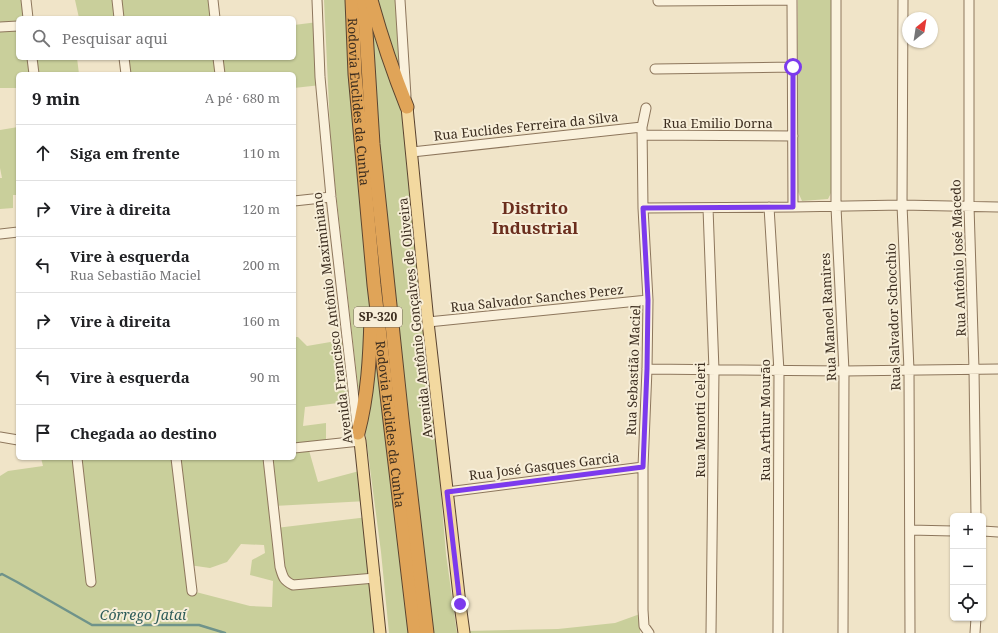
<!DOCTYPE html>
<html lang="pt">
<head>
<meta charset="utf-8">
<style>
	body { margin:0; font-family:"Noto Serif",serif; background:#f6f6f6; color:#202124 }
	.controls { position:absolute; right:12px; bottom:12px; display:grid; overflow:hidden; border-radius:6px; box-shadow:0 1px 3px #0004 }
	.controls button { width:36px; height:36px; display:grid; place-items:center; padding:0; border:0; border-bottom:1px solid #e0e0e0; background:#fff; color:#202124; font:20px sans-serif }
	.compass { position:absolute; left:902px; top:12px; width:36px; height:36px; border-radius:50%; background:#fff; box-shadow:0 1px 3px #0004; rotate:30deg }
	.stop { position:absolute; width:12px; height:12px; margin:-9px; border:3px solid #7c3aed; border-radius:50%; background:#fff }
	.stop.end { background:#7c3aed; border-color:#fff; box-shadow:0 1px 4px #0008 }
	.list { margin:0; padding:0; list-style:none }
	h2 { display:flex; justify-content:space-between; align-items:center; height:52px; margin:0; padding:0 16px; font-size:17px }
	h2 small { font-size:13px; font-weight:400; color:#757577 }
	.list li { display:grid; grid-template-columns:26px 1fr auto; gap:12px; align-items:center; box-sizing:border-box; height:56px; padding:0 16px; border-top:1px solid #e0e0e0 }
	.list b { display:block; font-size:15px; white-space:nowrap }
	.list p { margin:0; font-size:13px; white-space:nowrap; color:#757577 }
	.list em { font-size:13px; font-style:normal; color:#757577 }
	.icon { flex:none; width:22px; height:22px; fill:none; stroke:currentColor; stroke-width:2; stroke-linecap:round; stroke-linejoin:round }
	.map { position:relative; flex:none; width:998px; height:633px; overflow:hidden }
	.search { position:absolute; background:#fff; box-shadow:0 1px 3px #0004; left:16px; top:16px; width:280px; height:44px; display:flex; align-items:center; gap:10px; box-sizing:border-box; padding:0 14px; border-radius:6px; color:#757577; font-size:15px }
	.panel { position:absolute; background:#fff; box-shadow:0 1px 3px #0004; left:16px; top:72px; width:280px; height:388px; border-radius:6px }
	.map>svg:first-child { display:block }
	.green { fill:#c9cf9b; fill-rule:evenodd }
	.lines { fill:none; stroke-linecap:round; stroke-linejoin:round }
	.stream { stroke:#6f938a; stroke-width:2.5 }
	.minor-casing { stroke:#8d765c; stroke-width:11 }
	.major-casing { stroke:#5b4430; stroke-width:13 }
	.highway-casing { stroke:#5b4430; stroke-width:15 }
	.minor { stroke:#faf1dc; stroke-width:9 }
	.major { stroke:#f3d9a0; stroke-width:11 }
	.highway { stroke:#e0a458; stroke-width:13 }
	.route { stroke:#7c3aed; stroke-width:5 }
	.labels { text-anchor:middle; stroke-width:4; stroke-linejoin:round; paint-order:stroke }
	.shield { fill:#f7eed8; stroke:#756857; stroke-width:1 }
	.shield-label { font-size:12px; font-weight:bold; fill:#3d2e20 }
	.street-label { font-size:13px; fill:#3d2e20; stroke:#f7eed8 }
	.water-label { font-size:14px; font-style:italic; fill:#2f5d5a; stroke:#f7eed8 }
	.district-label { font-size:17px; font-weight:bold; fill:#6b2e1e; stroke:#f7eed8 }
</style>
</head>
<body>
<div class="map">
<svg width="998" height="633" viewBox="0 0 998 633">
	<rect width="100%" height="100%" fill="#f0e4c8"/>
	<path class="green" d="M0,0H26L28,18H18V58H77L79,74H18V88H0Z
		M75,0H213L215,18H79Z
		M324,0H395L406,160L438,459L446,554L457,633H389L381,552L363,415L359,395L331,149Z
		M798,0H831V193L828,199L802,201L798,192Z
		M318,22L321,85L294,88V74H126L124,58H294V25Z
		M18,127V195H13V208L0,209V178H2L0,168V130Z
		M294,337H298L307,346L348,339L355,401L305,407L303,426L326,423V445L308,447L318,482L363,470L367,501L274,506L276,528L368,517L380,633H0V476L8,471L43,466L41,458H294ZM241,544L264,545L265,553L252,560L250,575L273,581L272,607L250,606L192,591L189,565L210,568L227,562Z
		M640,614V633H467V631L558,629L615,623Z"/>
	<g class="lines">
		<path class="stream" d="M0,575L2,574L17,582L92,625H199L225,633"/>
		<defs>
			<path id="minor" d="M26,0L28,18
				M117,0L119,18
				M213,0L215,18
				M317,0L320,77L331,197L357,425
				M400,0L406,96
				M836,0V207L844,371L843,633
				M903,0L902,205L909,370L910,633
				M969,0V206L974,369L976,516
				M658,1L792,0L793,207
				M0,27L18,26
				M32,58L34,74
				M124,58L126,74
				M218,58L220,74
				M655,69L793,67
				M646,108L642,127L643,208L648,300L647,369L643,467V610L644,626L649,633
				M642,135L793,136
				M412,152L642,127
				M294,201L331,197
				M769,207L779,371L778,633
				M643,208L793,207L902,205L998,207
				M708,208L714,370L711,633
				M0,234L18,232
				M428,322L648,300
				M647,369L844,371L998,369
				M0,437L18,440
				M294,448L360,441
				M77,458L91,582
				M176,458L192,591
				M268,458L280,567C283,577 283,580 293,585L375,578
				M447,492L643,467
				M910,530L953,531
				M983,531L998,532
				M975,633L976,618"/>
			<path id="major" d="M407,107L428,322L460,604L464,633
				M358,433L360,441L380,633"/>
			<g id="highway">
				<path id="s1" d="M352,0L355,74L374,285L415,633"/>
				<path d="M364,0L373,144L402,419L427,633"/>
				<path d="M371,0C381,36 393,72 407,107"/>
				<path d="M358,433C368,395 370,356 371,317"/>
			</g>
		</defs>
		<use href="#minor" class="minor-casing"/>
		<use href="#major" class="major-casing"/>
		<use href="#highway" class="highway-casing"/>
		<use href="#minor" class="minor"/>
		<use href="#major" class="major"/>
		<use href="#highway" class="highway"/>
	</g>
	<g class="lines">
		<path class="route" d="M460,604L447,492L643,467L647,369L648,300L643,208L793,207V67"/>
	</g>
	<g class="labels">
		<rect class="shield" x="354" y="307" width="48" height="20" rx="3"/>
		<g class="shield-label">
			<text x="378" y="321">SP-320</text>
		</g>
		<g class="street-label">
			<text dy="5" stroke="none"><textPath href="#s1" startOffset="102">Rodovia Euclides da Cunha</textPath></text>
			<text x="718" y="128">Rua Emilio Dorna</text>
			<text transform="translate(526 126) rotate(-6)" y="5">Rua Euclides Ferreira da Silva</text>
			<text transform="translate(958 258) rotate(-92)" y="5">Rua Antônio José Macedo</text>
			<text transform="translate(537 298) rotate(-6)" y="5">Rua Salvador Sanches Perez</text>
			<text transform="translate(828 317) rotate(-93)" y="5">Rua Manoel Ramires</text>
			<text transform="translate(893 317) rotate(-92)" y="5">Rua Salvador Schocchio</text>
			<text transform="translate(332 318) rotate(-97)" y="5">Avenida Francisco Antônio Maximiniano</text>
			<text transform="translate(415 318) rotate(-96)" y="5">Avenida Antônio Gonçalves de Oliveira</text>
			<text transform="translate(633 370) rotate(-88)" y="5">Rua Sebastião Maciel</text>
			<text transform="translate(700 420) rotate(-90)" y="5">Rua Menotti Celeri</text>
			<text transform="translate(765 420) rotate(-90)" y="5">Rua Arthur Mourão</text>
			<text dy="5" stroke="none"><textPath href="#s1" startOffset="426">Rodovia Euclides da Cunha</textPath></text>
			<text transform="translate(544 466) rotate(-7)" y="5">Rua José Gasques Garcia</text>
		</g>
		<g class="water-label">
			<text x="143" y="620">Córrego Jataí</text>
		</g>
		<g class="district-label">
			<text x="535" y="214">Distrito<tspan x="535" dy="20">Industrial</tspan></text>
		</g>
	</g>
</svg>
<div class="controls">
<button>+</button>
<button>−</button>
<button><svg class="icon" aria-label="locate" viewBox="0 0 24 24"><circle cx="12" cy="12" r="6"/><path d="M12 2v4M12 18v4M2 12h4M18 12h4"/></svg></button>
</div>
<svg class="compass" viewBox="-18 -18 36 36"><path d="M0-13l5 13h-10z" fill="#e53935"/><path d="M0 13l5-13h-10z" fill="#757577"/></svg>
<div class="stop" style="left:793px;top:67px"></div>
<div class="stop end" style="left:460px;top:604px"></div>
<div class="search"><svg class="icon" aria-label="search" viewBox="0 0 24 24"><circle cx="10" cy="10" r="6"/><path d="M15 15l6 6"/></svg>Pesquisar aqui</div>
<section class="panel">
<h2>9 min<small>A pé · 680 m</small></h2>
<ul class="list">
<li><svg class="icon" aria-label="ahead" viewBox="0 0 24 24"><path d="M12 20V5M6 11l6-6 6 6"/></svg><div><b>Siga em frente</b></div><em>110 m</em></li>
<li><svg class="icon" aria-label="right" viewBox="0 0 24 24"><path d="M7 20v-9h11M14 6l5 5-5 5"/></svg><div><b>Vire à direita</b></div><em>120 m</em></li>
<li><svg class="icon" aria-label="left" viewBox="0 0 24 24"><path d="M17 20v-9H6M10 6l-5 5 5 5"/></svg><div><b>Vire à esquerda</b><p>Rua Sebastião Maciel</p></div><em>200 m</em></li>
<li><svg class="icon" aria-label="right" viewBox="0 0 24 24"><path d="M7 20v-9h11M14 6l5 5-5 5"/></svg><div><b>Vire à direita</b></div><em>160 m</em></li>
<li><svg class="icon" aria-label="left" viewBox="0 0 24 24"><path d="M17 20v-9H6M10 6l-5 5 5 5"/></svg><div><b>Vire à esquerda</b></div><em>90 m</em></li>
<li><svg class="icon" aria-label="arrive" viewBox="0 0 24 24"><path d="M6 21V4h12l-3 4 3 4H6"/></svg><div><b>Chegada ao destino</b></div></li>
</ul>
</section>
</div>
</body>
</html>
